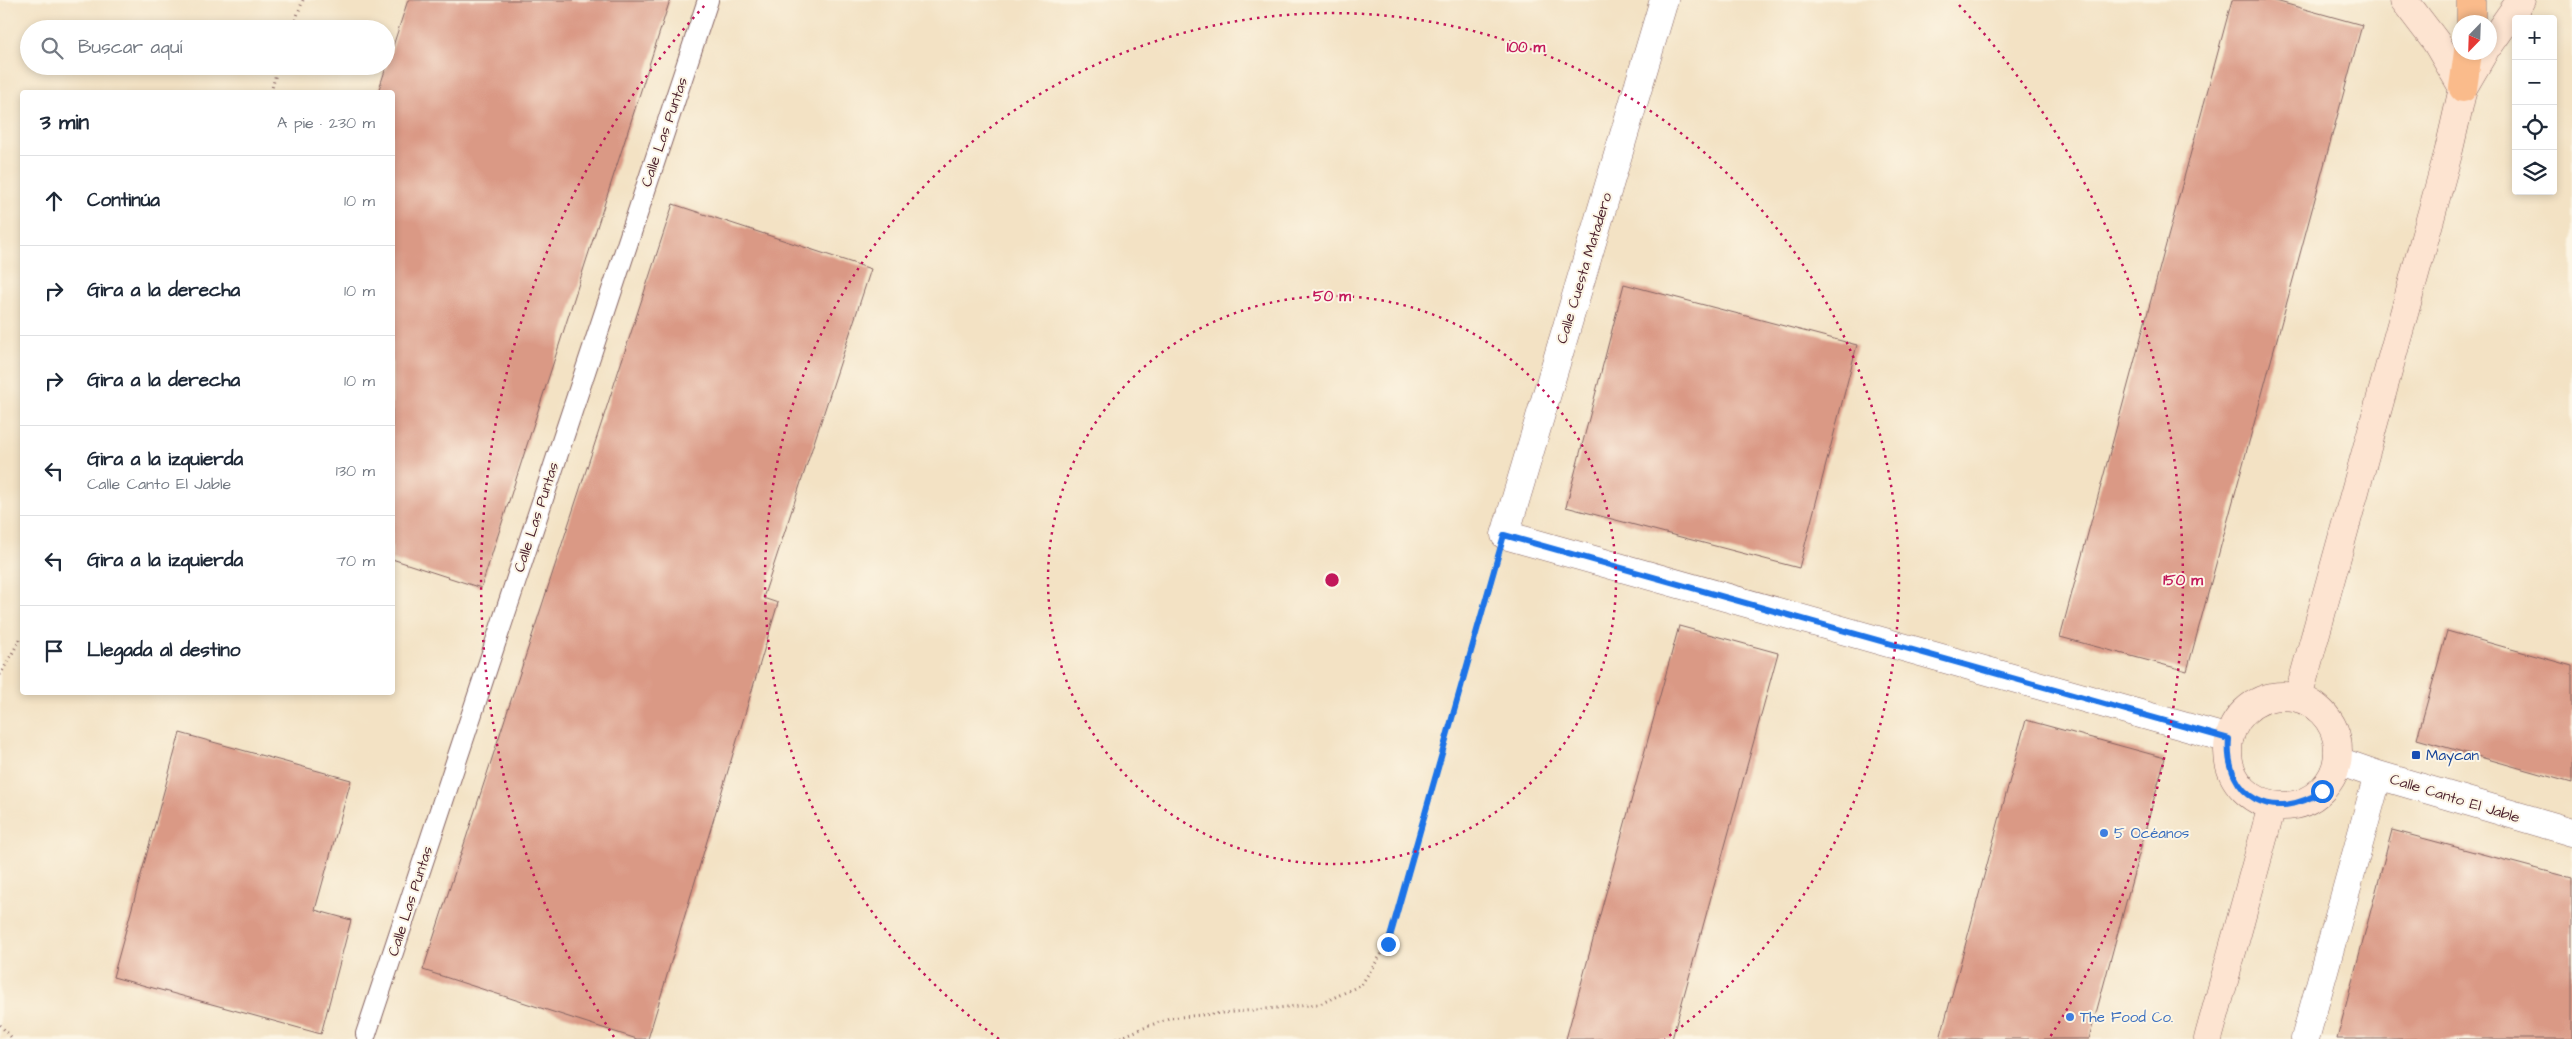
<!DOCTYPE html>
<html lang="es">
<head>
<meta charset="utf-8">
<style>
	body { margin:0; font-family:"Architects Daughter",sans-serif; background:#f2f2f3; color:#1f2937 }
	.controls { position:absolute; right:15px; top:15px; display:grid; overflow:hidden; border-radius:5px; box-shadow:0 2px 8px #0003 }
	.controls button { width:45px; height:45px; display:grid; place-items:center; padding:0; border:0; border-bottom:1px solid #e0e1e3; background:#fff; color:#1f2937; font:25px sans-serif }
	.compass { position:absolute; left:2452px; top:15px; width:45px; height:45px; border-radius:50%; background:#fff; box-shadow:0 2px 8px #0003; rotate:203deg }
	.stop { position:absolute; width:15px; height:15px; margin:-11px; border:4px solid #1a73e8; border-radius:50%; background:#fff }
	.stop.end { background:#1a73e8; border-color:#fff; box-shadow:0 1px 5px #0008 }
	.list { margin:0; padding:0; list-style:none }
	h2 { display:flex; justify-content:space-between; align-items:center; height:65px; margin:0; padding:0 20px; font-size:21px }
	h2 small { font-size:16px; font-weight:400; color:#747a83 }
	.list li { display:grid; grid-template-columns:32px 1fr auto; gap:15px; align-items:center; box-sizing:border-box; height:90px; padding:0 20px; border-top:1px solid #e0e1e3 }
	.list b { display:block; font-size:19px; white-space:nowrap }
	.list p { margin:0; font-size:16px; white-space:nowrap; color:#747a83 }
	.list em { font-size:16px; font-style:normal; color:#747a83 }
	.icon { flex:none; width:28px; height:28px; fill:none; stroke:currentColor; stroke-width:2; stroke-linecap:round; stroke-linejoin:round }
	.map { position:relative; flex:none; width:2572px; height:1039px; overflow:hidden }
	.search { position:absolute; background:#fff; box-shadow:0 2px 8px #0003; left:20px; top:20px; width:375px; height:55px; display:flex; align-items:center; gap:12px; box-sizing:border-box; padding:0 18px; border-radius:28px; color:#747a83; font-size:19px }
	.panel { position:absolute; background:#fff; box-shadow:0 2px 8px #0003; left:20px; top:90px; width:375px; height:605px; border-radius:5px }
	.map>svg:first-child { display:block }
	.building { fill:#da9985 }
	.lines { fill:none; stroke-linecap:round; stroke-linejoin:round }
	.lane-casing { stroke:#856361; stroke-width:22 }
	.street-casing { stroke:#856361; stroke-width:29 }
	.secondary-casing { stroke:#856361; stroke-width:29 }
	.highway-casing { stroke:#856361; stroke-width:29 }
	.path { stroke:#856361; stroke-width:3; stroke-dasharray:1 4; stroke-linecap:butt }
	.lane { stroke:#fff; stroke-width:20 }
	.street { stroke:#fff; stroke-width:28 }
	.secondary { stroke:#fde4d1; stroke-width:28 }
	.highway { stroke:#fabb8b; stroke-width:28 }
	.route { stroke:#1a73e8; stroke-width:6 }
	.ring { fill:none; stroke:#c2185b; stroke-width:2.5; stroke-dasharray:2.5 5 }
	.transit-dot { fill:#1a4fb4; stroke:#fcf5e5; stroke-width:2 }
	.shop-dot { fill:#3f7fe0; stroke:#fcf5e5; stroke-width:2 }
	.labels { text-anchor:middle; stroke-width:4; stroke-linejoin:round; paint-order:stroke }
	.street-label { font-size:15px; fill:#4a1f2b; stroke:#fcf5e5 }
	.transit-label { font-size:15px; fill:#164399; stroke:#fcf5e5; text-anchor:start }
	.shop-label { font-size:15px; fill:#366cbe; stroke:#fcf5e5; text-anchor:start }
	.centre { fill:#c2185b; stroke:#fcf5e5; stroke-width:2.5 }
	.ring-label { font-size:15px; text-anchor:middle; font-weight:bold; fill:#c2185b; stroke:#fcf5e5; stroke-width:4; stroke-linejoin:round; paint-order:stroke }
</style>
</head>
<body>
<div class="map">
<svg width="2572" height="1039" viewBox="0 0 2572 1039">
	<rect width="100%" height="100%" fill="#fcf5e5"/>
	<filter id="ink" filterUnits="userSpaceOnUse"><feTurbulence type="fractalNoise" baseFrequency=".02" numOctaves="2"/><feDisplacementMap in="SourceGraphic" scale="10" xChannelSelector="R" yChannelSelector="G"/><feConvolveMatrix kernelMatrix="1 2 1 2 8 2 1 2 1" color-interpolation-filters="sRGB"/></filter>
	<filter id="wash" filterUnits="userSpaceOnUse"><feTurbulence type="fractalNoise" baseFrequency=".0096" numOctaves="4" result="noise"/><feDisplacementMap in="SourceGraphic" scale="20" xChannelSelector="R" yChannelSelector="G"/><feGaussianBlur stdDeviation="1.12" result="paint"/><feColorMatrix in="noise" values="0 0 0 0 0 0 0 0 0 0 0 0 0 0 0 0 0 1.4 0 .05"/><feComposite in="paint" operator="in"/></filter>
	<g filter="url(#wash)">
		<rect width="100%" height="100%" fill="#f3e2c4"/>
		<g id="blocks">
			<path class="building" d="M408,0H670L481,588L392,559V92H378Z
				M2232,0H2272L2362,25L2187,671L2060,637Z
				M673,204L871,269L763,598L778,603L648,1039H637L423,970Z
				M1624,284L1857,345L1799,568L1566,507Z
				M1679,626L1778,653L1672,1039H1566Z
				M2447,631L2572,666V783L2417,739Z
				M2026,720L2165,758L2089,1039H1940Z
				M180,733L351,780L315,910L351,920L321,1034L113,977Z
				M2392,830L2572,878V1039H2337Z"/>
		</g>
	</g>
	<g filter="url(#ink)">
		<use href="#blocks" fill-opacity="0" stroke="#856361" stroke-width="1"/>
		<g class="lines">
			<defs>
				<path id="lane" d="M366,1034L708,0"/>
				<path id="street" d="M1664,0L1505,535L2229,739
					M2338,761L2378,775L2572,832
					M2305,1039L2378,775"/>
				<path id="secondary" d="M2404,0L2436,42L2463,88
					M2490,44L2521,0
					M2228 751a55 55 0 1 1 110 0a55 55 0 1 1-110 0Z
					M2298,698L2448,154L2463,88L2484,52
					M2208,1039L2272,806"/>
				<path id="highway" d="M2471,22V0
					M2463,88L2468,52"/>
			</defs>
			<use href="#lane" class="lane-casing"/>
			<use href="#street" class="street-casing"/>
			<use href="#secondary" class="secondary-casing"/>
			<use href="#highway" class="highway-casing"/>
			<path class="path" d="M292,29L303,0
				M271,92L278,66
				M0,675L22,636
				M0,1025L13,1039
				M1116,1039L1169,1018L1320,1004L1361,985L1388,944L1495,567"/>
			<use href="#lane" class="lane"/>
			<use href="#street" class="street"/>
			<use href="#secondary" class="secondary"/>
			<use href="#highway" class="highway"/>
		</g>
	</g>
	<g class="lines" filter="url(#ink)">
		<path class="route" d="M1388,944L1504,535L2229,739C2224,798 2274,823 2322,791"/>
	</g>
	<g class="ring">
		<circle cx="1332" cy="580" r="284"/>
		<path d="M999 1039A567 567 0 1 1 1665 1039"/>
		<path d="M614 1037A851 851 0 0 1 705 5M1959 5A851 851 0 0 1 2050 1037"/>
	</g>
	<rect class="transit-dot" x="2411" y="750" width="10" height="10" rx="2.5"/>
	<g class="shop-dot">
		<circle cx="2104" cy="833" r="5"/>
		<circle cx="2070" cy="1017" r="5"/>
	</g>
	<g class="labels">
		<g class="street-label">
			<text transform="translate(664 132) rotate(-71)" y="5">Calle Las Puntas</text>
			<text transform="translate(1584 268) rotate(-73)" y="5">Calle Cuesta Matadero</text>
			<text transform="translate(536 517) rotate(-72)" y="5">Calle Las Puntas</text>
			<text transform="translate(2455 798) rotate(17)" y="5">Calle Canto El Jable</text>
			<text transform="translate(410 901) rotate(-72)" y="5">Calle Las Puntas</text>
		</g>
		<g class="transit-label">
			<text x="2426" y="760">Maycan</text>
		</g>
		<g class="shop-label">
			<text x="2114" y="838">5 Océanos</text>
			<text x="2080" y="1022">The Food Co.</text>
		</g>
	</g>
	<circle cx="1332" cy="580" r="8" class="centre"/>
	<g class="ring-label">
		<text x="1526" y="52">100 m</text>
		<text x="1332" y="301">50 m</text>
		<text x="2183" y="585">150 m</text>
	</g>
</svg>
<div class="controls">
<button>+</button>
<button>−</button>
<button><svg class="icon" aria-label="locate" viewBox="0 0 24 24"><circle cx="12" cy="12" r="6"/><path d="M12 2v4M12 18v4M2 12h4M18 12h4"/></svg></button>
<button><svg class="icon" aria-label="layers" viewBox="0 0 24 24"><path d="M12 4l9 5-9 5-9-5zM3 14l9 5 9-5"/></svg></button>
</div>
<svg class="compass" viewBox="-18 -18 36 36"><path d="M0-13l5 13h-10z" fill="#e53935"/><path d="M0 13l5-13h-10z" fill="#747a83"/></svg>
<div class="stop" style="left:2322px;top:791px"></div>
<div class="stop end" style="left:1388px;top:944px"></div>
<div class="search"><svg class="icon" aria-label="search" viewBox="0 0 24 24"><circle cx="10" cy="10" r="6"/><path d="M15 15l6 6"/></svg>Buscar aquí</div>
<section class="panel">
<h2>3 min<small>A pie · 230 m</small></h2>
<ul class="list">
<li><svg class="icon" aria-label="ahead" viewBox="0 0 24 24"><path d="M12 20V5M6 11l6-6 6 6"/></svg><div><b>Continúa</b></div><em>10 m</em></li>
<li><svg class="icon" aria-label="right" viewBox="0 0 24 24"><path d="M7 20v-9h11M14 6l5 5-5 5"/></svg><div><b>Gira a la derecha</b></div><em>10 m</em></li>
<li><svg class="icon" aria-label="right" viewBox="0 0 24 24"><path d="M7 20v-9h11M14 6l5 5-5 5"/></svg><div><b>Gira a la derecha</b></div><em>10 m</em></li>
<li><svg class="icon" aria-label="left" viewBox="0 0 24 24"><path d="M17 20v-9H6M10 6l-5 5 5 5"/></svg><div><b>Gira a la izquierda</b><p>Calle Canto El Jable</p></div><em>130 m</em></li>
<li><svg class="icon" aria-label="left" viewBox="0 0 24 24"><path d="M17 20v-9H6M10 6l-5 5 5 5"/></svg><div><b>Gira a la izquierda</b></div><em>70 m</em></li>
<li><svg class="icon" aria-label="arrive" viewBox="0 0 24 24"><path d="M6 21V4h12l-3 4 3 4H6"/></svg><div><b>Llegada al destino</b></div></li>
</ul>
</section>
</div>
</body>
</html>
